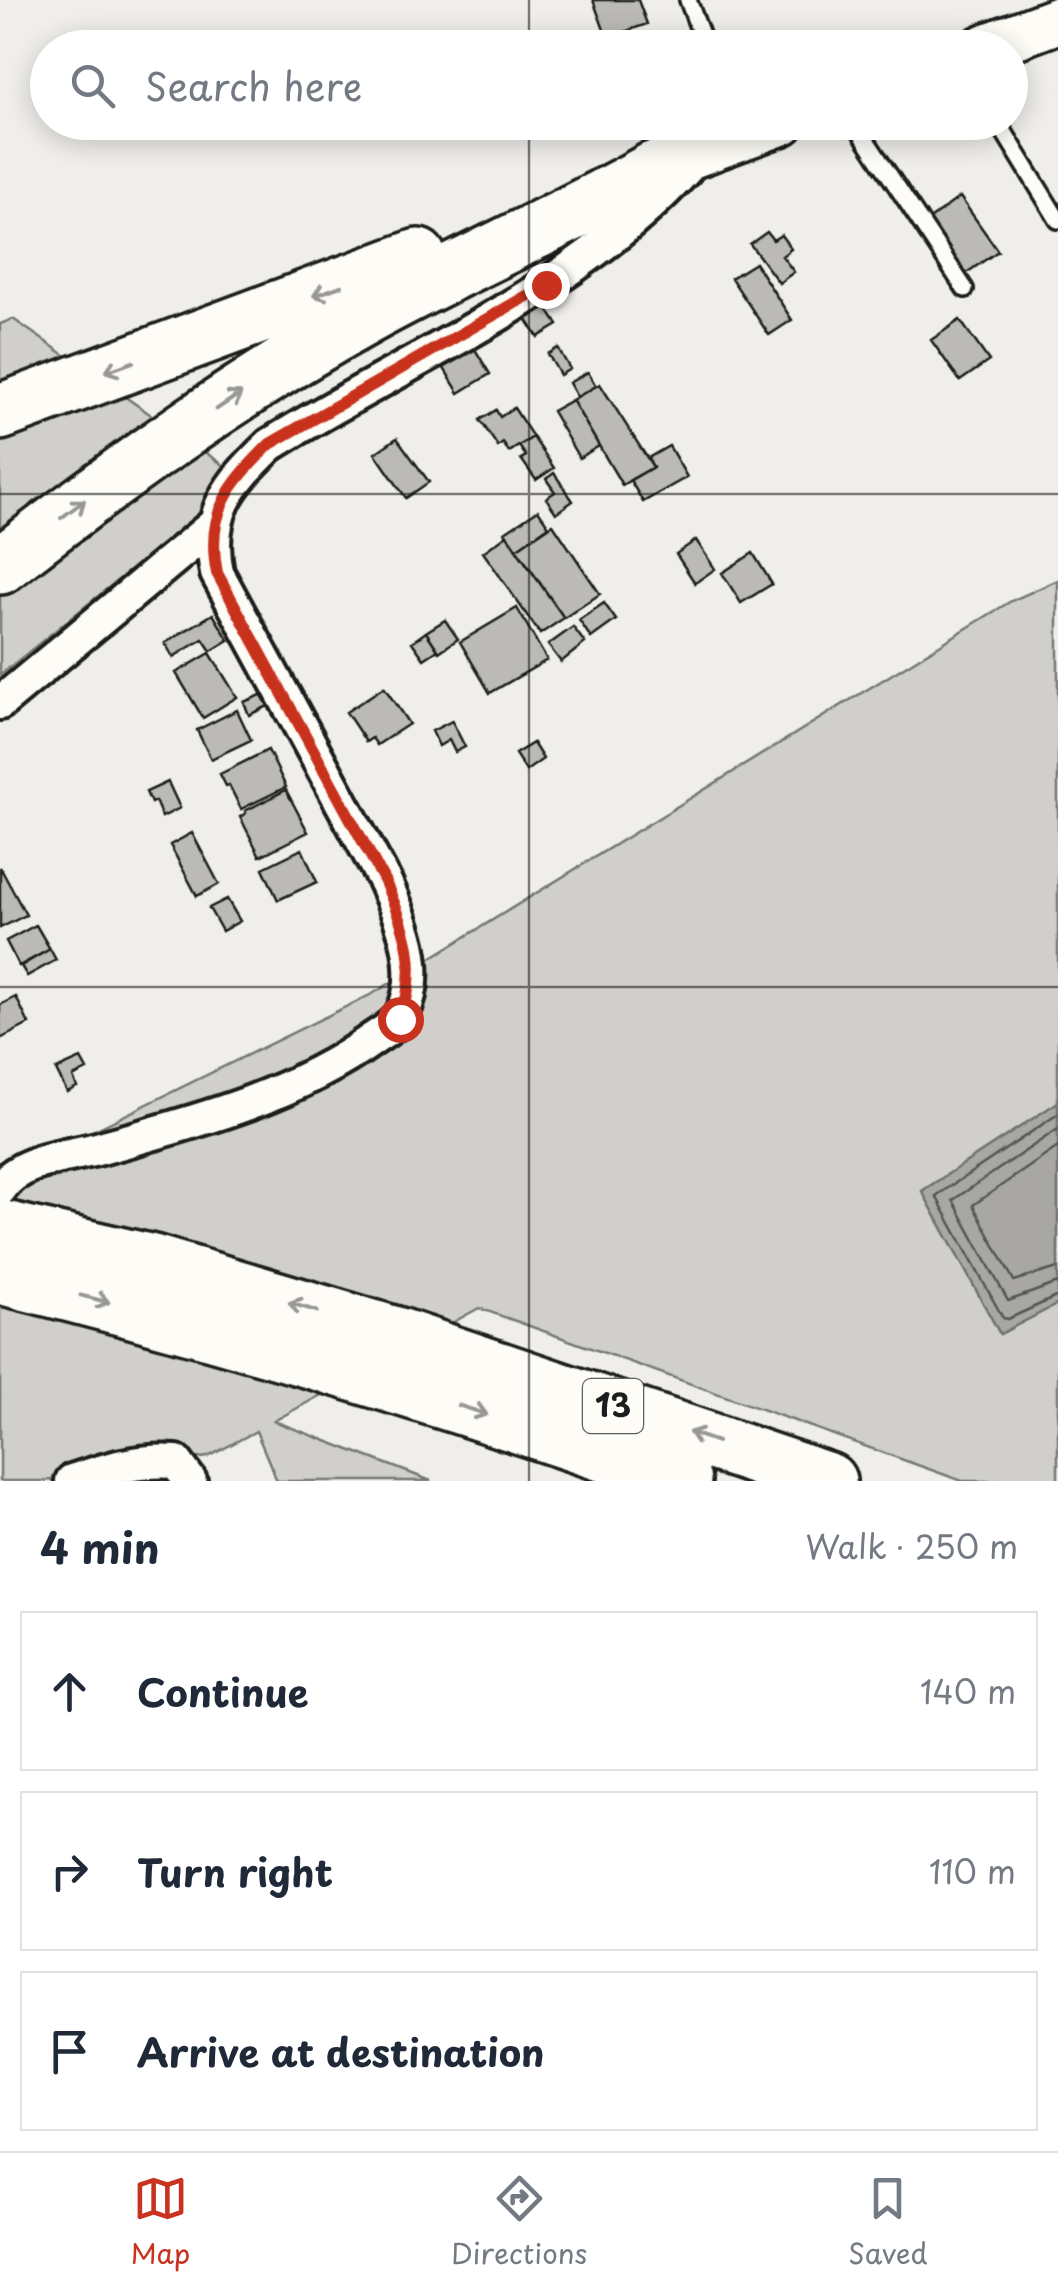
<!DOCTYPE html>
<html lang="en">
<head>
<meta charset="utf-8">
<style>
	body { margin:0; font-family:"Playpen Sans",sans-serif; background:#f6f6f7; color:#1f2937 }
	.stop { position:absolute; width:30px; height:30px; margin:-22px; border:8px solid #c8321e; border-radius:50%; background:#fff }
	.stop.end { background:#c8321e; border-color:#fff; box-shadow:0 2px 10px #0008 }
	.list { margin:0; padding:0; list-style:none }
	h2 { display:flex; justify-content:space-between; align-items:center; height:130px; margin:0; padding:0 40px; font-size:42px }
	h2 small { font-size:32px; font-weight:400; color:#747a83 }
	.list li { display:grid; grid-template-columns:65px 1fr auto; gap:30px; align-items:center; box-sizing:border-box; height:160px; margin:0 20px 20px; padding:0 20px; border:2px solid #e0e1e3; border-radius:0px }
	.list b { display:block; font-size:38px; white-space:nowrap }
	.list em { font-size:32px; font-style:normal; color:#747a83 }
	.icon { flex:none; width:55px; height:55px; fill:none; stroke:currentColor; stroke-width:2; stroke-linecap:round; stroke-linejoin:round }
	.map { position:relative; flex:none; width:1058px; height:1481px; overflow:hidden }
	.search { position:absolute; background:#fff; box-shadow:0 5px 25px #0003; left:30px; right:30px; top:30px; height:110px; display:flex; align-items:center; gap:25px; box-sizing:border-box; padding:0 35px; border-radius:55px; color:#747a83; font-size:38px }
	.sheet { height:670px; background:#fff }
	nav { display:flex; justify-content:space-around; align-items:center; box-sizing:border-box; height:140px; border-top:2px solid #e0e1e3; background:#fff; font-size:28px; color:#747a83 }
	nav a { display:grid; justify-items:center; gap:5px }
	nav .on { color:#c8321e }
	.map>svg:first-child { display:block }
	.green { fill:#d0cfcc; stroke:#767674; stroke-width:2.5 }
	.water { fill:#a8a7a3; stroke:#706f6d; stroke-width:2.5 }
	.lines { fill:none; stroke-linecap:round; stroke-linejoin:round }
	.shore { stroke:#545452; stroke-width:2.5 }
	.building { fill:#bbbab6; stroke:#1c1c1c; stroke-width:2.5 }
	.lane-casing { stroke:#1c1c1c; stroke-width:22 }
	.street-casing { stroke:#1c1c1c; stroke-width:40 }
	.secondary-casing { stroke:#1c1c1c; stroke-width:52 }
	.highway-casing { stroke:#1c1c1c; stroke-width:62 }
	.lane { stroke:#fdfcf7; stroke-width:15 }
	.street { stroke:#fdfcf7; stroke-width:32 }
	.secondary { stroke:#fdfcf7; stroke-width:45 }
	.highway { stroke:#fdfcf7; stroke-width:55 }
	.oneway { stroke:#989794 }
	.route { stroke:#c8321e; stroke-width:12 }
	.grid { fill:none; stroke:#1c1c1c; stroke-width:2.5; stroke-opacity:0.55 }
	.labels { text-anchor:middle; stroke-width:8; stroke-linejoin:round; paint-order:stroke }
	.shield { fill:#fdfcf7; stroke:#605f5e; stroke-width:2.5 }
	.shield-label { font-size:32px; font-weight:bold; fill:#1c1c1c }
</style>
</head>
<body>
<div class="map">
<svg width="1058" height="1481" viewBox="0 0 1058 1481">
	<rect width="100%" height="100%" fill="#f0eeea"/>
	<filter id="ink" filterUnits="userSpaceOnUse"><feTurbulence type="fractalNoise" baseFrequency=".01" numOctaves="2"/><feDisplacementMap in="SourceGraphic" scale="20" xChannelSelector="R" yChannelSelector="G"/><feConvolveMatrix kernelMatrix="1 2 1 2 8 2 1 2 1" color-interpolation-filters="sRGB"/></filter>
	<g filter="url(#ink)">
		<path class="green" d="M13,319L229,469L210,506L0,675V324Z
			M1058,580V1481H962L479,1308L274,1421L431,1481H277L256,1431L208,1457L44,1481H0V1169L13,1170L374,993L1011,601Z"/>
		<path class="water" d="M1058,1102V1304L1000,1334L922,1191Z"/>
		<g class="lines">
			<path class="shore" d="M1058,1114L936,1196L1003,1318L1008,1319L1058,1296
				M1058,1129L953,1200L1008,1301L1058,1283
				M1058,1147L973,1205L1014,1281L1058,1268"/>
		</g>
		<path class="building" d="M593,0H638L647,24L607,38Z
			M960,197L998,251L965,274L927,221Z
			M767,232L773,240L781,235L791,249L782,256L794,272L779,283L750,244Z
			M755,263L792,320L769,335L731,278Z
			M545,305L558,325L538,337L525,317Z
			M960,320L989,361L960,381L931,340Z
			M470,341L490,374L459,393L439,360Z
			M558,348L570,369L560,375L548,354Z
			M588,372L596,386L577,397L569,383Z
			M600,384L653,467L622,485L572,400Z
			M572,400L599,446L579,458L552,411Z
			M514,408L533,437L509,452L503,443L498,447L480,420L496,410L500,417Z
			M533,437L554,468L536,480L521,459L526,456L519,446Z
			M397,438L429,482L406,498L375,453Z
			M669,446L687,477L643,502L630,480L653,467L648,458Z
			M554,473L573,501L556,513L546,498L555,492L546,479Z
			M538,510L549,526L516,549L505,532Z
			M553,524L600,594L564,618L516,549Z
			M507,535L564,618L540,634L483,552Z
			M696,540L715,569L695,583L676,554Z
			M753,553L772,584L741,603L722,573Z
			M604,603L616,620L591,638L579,620Z
			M517,608L547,660L490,693L460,642Z
			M213,614L229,640L211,651L203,639L173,657L165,643Z
			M445,620L458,639L439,652L426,632Z
			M573,627L585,643L561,662L548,645Z
			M426,632L438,650L424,659L412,642Z
			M210,653L237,697L203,718L176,673Z
			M384,687L409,724L377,745L372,738L366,742L346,712Z
			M273,690L277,702L249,715L244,702Z
			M237,710L251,740L211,759L197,730Z
			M452,721L465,747L455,752L449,740L439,746L432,731Z
			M533,743L543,759L526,771L515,754Z
			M268,750L286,787L241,809L229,785L226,786L220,774Z
			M168,782L180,808L162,817L155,801L151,803L146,792Z
			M286,790L308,832L260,856L240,817L246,813L245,811Z
			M192,833L219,884L197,896L170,845Z
			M302,849L317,882L278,900L263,868Z
			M0,867L26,915L0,928Z
			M227,899L240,921L222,931L209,908Z
			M36,925L50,949L19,966L6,941Z
			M50,949L56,960L27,976L21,966Z
			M16,997L29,1024L0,1039V1005Z
			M81,1059L87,1070L73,1077L77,1087L67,1092L56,1070Z"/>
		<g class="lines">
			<defs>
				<path id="lane" d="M688,0L706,48
					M854,122L965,289
					M998,122L1058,220"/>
				<path id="street" d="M0,703L215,524
					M0,1189C18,1160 66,1157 97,1149C191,1123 293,1097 373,1039C383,1032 397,1025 402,1014C424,971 403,922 385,882L217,573C205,512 229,485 270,445C410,357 573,293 686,169
					M72,1481C108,1469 138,1459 176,1462L190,1481"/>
				<path id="secondary" d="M983,48L1058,20
					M655,169L782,122"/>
				<path id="highway" d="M0,412L418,257
					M0,566C116,476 235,389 364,318C459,265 560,223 655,169
					M0,1228L153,1263L396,1335L828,1481
					M0,1276C231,1333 459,1402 683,1481"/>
			</defs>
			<use href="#lane" class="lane-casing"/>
			<use href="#street" class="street-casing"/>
			<use href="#secondary" class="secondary-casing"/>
			<use href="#highway" class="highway-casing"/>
			<use href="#lane" class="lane"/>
			<use href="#street" class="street"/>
			<use href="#secondary" class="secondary"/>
			<use href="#highway" class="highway"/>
		</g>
		<defs><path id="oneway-shaft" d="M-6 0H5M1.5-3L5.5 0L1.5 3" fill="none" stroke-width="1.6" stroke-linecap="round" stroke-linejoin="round" transform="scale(2.5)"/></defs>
		<g class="oneway">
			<use href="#oneway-shaft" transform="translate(327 291) rotate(160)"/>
			<use href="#oneway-shaft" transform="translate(119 367) rotate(160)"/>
			<use href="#oneway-shaft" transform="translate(229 401) rotate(-34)"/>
			<use href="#oneway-shaft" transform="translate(73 509) rotate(-37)"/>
			<use href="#oneway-shaft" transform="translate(95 1299) rotate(14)"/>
			<use href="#oneway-shaft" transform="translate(303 1307) rotate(-163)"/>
			<use href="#oneway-shaft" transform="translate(473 1410) rotate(18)"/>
			<use href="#oneway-shaft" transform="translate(703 1437) rotate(-161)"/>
		</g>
	</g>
	<g class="lines" filter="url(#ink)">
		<path class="route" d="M400,1019C420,967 407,931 385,882L217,573C205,513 229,485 270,444L546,285"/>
	</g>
	<path class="grid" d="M529,0V48M529,122V1481M0,494H1058M0,987H1058"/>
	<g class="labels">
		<rect class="shield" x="583" y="1379" width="60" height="54" rx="8"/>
		<g class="shield-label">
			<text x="613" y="1417">13</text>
		</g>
	</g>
</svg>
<div class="stop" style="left:400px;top:1019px"></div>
<div class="stop end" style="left:546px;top:285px"></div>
<div class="search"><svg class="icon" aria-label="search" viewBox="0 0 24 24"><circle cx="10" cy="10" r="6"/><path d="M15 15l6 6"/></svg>Search here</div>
</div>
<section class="sheet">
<h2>4 min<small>Walk · 250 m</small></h2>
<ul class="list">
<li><svg class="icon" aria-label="ahead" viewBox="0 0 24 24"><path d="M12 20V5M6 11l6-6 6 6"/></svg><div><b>Continue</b></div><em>140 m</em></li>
<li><svg class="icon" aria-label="right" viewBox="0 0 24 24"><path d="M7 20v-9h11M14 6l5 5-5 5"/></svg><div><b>Turn right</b></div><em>110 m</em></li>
<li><svg class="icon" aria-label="arrive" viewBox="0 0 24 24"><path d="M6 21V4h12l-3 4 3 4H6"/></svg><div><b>Arrive at destination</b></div></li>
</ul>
</section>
<nav>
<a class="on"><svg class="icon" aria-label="map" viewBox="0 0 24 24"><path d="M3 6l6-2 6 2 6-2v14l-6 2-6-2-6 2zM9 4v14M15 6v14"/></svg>Map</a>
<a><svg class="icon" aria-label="directions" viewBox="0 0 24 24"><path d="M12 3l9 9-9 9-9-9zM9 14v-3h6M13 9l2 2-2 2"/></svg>Directions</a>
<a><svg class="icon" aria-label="saved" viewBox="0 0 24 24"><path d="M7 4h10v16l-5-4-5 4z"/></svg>Saved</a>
</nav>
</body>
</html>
